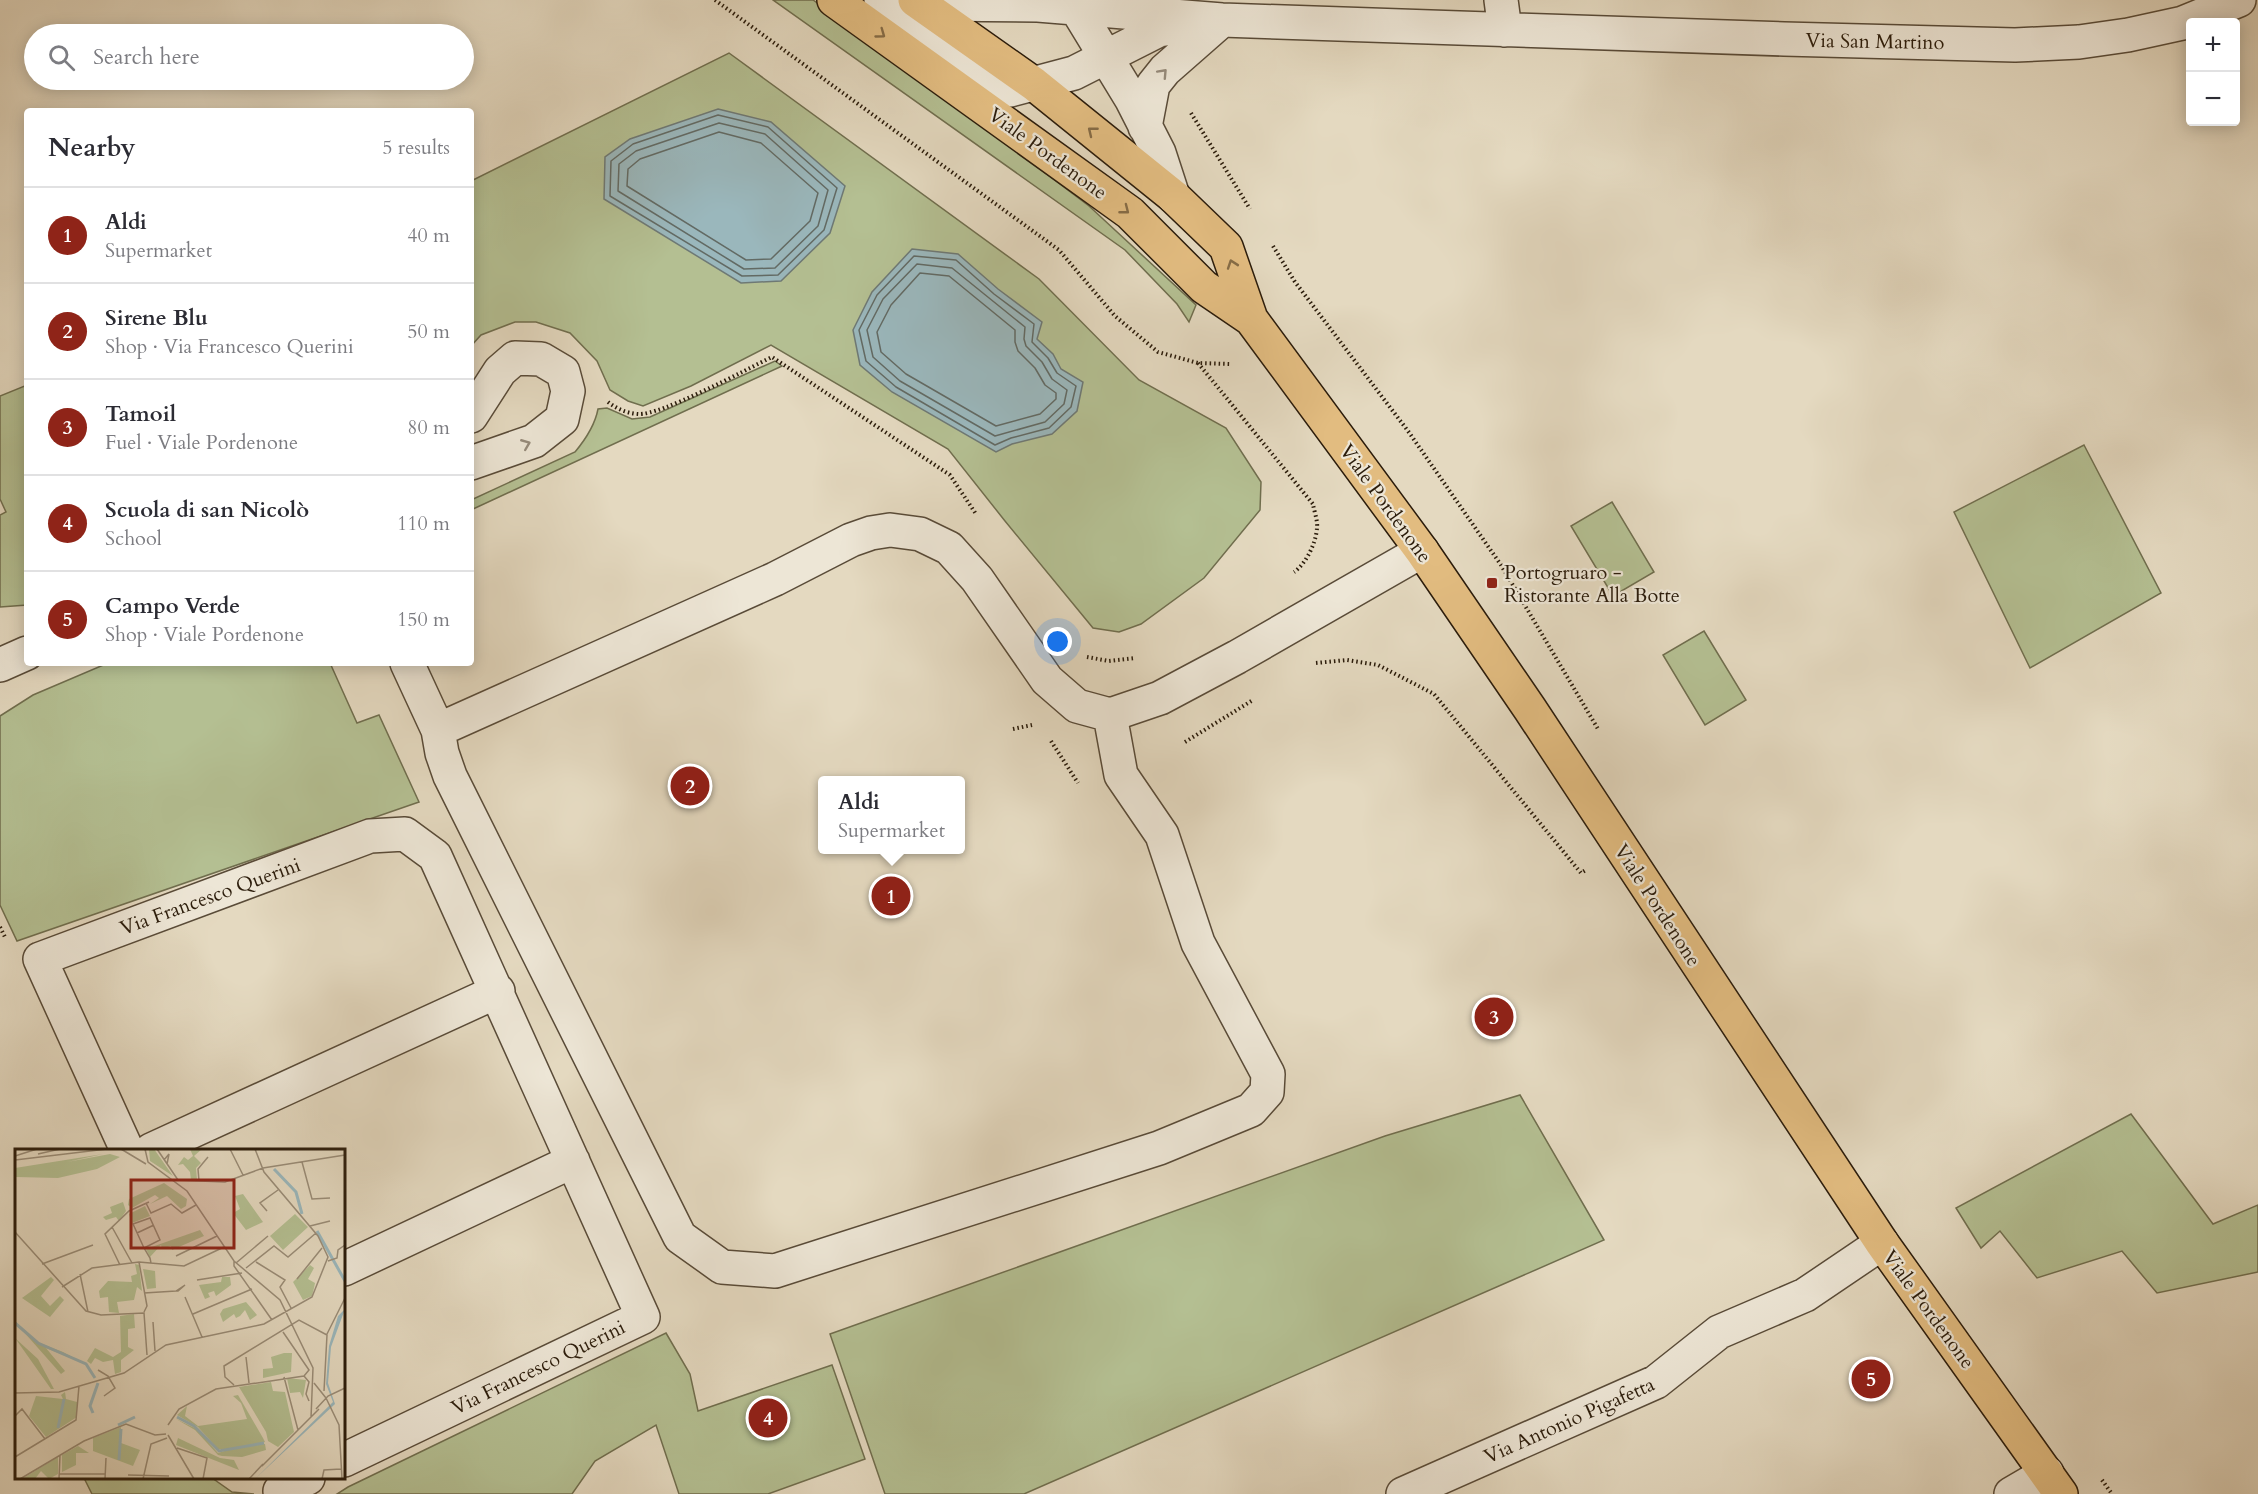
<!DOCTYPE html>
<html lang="en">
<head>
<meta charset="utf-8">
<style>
	body { margin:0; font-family:Cardo,serif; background:#f2f2f3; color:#2b2b33 }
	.controls { position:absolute; right:18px; top:18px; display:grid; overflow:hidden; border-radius:6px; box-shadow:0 3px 15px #0003 }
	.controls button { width:54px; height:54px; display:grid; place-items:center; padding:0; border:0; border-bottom:2px solid #e1e1e2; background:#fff; color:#2b2b33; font:30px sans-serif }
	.you { position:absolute; left:1058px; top:642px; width:21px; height:21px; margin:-15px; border:4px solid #fff; border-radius:50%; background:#1a73e8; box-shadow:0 0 0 9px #1a73e833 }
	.badge { display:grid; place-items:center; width:39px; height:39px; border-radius:50%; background:#8f2418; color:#fff; font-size:20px; font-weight:700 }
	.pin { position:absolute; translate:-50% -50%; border:3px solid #fff; box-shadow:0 2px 6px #0006 }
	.popup { position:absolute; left:818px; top:776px; width:147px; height:78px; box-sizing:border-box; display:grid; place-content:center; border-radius:6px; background:#fff; filter:drop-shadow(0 2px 4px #0005); font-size:20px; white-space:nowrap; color:#7c7c81 }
	.popup b { font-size:22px; color:#2b2b33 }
	.popup::after { content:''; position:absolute; left:50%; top:100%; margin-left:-12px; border:12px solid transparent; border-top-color:#fff }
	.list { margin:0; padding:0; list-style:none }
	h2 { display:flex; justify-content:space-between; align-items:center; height:78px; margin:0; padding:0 24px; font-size:26px }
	h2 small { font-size:20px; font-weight:400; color:#7c7c81 }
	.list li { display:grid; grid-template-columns:39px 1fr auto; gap:18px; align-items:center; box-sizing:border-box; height:96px; padding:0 24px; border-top:2px solid #e1e1e2 }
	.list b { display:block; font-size:22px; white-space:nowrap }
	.list p { margin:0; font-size:20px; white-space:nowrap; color:#7c7c81 }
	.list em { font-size:20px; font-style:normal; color:#7c7c81 }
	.icon { flex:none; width:33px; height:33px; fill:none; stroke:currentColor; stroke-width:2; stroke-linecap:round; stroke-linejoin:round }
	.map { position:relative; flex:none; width:2258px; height:1494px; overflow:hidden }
	.search { position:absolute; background:#fff; box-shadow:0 3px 15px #0003; left:24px; top:24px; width:450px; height:66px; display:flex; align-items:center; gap:15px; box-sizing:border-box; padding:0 21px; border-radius:33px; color:#7c7c81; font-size:22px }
	.panel { position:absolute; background:#fff; box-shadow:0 3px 15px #0003; left:24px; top:108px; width:450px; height:558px; border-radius:6px }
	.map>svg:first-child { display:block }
	.green { fill:#b4bf92; stroke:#706e4e; stroke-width:1.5 }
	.water { fill:#9ab7bc; stroke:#6e7975; stroke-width:1.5 }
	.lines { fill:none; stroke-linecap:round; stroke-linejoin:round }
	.shore { stroke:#626a64; stroke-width:1.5 }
	.minor-casing { stroke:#594b38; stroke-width:36 }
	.major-casing { stroke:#2b1c0b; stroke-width:36 }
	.path { stroke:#2b1c0b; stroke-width:4; stroke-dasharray:1.5 3; stroke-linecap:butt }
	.minor { stroke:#ede6d6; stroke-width:33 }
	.major { stroke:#e2bc80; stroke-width:33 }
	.oneway { stroke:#866c46 }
	.oneway2 { stroke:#968b7b }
	.poi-dot { fill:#8f2418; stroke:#ede6d6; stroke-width:2 }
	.labels { text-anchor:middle; stroke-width:4.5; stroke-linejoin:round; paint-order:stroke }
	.street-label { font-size:20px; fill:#2b1c0b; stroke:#ede6d6 }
	.poi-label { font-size:20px; fill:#2b1c0b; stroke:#ede6d6; text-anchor:start }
	.inset-river { fill:none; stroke:#9ab7bc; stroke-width:3 }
	.inset-road { fill:none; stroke:#9a8d78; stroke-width:1.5 }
	.view { fill:#8f2418; fill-opacity:0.15; stroke:#8f2418; stroke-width:3 }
	.inset-edge { fill:none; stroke:#2b1c0b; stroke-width:3 }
</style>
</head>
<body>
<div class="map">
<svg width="2258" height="1494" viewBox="0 0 2258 1494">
	<rect width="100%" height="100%" fill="#e4d9c0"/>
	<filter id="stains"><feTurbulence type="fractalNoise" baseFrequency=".00333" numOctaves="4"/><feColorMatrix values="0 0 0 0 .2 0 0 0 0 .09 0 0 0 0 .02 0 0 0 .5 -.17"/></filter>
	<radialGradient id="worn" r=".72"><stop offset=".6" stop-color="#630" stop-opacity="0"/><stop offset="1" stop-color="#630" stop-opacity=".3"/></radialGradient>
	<path class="green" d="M773,0H813L887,53L1089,206L1196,305L1189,322L1177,304L1125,250Z
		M729,53L1039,279L1139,380L1226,428L1261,482L1260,510L1204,578L1141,624L1119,632L1093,628L1005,521L948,449L771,345L691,386L643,406L628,401L610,390L597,361L570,333L536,322H515L481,335L471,346V181Z
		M775,361L782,366L471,510V500L575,452C585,440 595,425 598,409L607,408L632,419L650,417Z
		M27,385V605L0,607V515L6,512L0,499V396Z
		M2084,445L2161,593L2030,668L1954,512Z
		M1612,502L1654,572L1613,596L1571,526Z
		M1704,631L1746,700L1705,725L1663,655Z
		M108,663H330L357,723L379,715L419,802L17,941L0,905V716L33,695Z
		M1520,1095L1604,1240L1024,1494H885L830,1334L1385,1136Z
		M2131,1114L2213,1224L2258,1205V1272L2157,1293L2122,1251L2037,1278L2000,1231L1981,1248L1956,1208Z
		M666,1333L690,1374L698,1411L832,1365L865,1459L768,1494H679L656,1425L595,1461L572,1494H337L348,1487Z
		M84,1478H212L232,1492L254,1494H92Z"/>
	<path class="water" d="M718,109L771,122L845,186L830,233L781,281L741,283L604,199L605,157L630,139Z
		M912,249L958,254L998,289L1042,322L1037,339L1053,354L1061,369L1083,382L1077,411L1052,434L1012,444L996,452L892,392L860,365L853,330L872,292Z"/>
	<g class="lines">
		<path class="shore" d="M718,115L768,127L837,188L824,230L778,275L742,276L610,196L611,161L633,144Z
			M719,123L765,134L828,190L818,226L775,268L744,269L618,191L619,164L636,151Z
			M719,132L761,143L818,193L810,221L771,259L746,260L627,186L628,169L640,159Z
			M914,256L956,260L994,294L1034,324L1032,342L1048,358L1057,373L1076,386L1071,407L1049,428L1011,438L995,445L896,387L866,361L859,330L877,295Z
			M917,264L952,268L1025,327L1024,339L1026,346L1042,362L1052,379L1067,390L1064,404L1045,422L995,436L900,381L873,357L867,330L883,299Z
			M920,273L949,276L1015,330V342L1018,351L1035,368L1045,385L1056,393V399L1040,414L996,426L906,374L881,352L877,332L891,305Z"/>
		<defs>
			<path id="minor" d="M881,0L1010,90L1074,73L1159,30L1190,25
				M1501,0L1505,30
				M920,4L1038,5L1222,20L1784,39L2015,45L2079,42L2128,35L2183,23L2239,0
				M1076,8L1132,100L1159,153L1173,196
				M1145,127L1153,85L1165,70L1222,20
				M471,416L500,371L515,358L541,359L563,372L568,391L562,419L534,441L471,463
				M407,663L438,730L442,753L450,776L680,1237L722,1267L775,1271L1159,1148L1251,1110L1267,1092L1268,1074L1198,943L1162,835L1121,775L1110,715
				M0,665L27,653
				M438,730L775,579L851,540L871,533L890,530L920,534L949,548L977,579L1047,680L1077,706L1110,715L1160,698L1237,657L1422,551
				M127,1150L40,959L370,836L405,834L435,856L643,1317L344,1460
				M151,1150L498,991
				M344,1269L573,1161
				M280,1491L308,1478
				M1403,1494L1656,1382L1719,1332L1805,1295L1882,1243
				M2011,1494L2047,1473"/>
			<path id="major" d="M834,0L1130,213L1204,287L1251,319L1422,551L1530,709L1882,1243L2061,1494
				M915,0L1034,84L1173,196L1226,247L1251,319"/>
		</defs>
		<use href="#minor" class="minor-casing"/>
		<use href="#major" class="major-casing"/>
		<path class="path" d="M715,0L1059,250L1115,316L1158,352L1198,363L1230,364
			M1191,113L1250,209
			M1273,246L1295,282L1408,431L1501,565L1598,729
			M1198,363L1313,504C1314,511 1318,521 1317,528C1316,543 1306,564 1294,572
			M608,402C617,409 626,413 638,414C660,416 747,369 772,357L950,475L976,514
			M1087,657L1109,661L1136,658
			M1316,663L1347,660L1378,665L1434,694L1581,873L1586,870
			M1013,729L1032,725
			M1051,741L1078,783
			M1185,742L1253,700
			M0,927L5,937
			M2102,1480L2112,1494"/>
		<use href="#minor" class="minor"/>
		<use href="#major" class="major"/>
	</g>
	<defs><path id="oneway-chevron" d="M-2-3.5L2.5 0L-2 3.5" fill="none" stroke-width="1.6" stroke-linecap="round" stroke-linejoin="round" transform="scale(1.5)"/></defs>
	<g class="oneway">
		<use href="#oneway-chevron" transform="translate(881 34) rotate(36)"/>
		<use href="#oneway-chevron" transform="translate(1092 131) rotate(-141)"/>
		<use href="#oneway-chevron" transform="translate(1125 210) rotate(38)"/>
		<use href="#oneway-chevron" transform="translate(1232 264) rotate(-109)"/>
	</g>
	<g class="oneway2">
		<use href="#oneway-chevron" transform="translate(1163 73) rotate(-47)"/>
		<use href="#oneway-chevron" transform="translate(526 444) rotate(-22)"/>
	</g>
	<rect class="poi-dot" x="1486" y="577" width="12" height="12" rx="3"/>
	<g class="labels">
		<g class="street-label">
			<text transform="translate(1875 41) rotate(1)" y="7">Via San Martino</text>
			<text transform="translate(1048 153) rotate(36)" y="7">Viale Pordenone</text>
			<text transform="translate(1386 503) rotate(54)" y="7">Viale Pordenone</text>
			<text transform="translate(210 896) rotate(-20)" y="7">Via Francesco Querini</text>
			<text transform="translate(1658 905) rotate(57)" y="7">Viale Pordenone</text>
			<text transform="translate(1929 1309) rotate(54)" y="7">Viale Pordenone</text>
			<text transform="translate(538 1367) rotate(-26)" y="7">Via Francesco Querini</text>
			<text transform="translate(1569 1420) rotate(-24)" y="7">Via Antonio Pigafetta</text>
		</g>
		<g class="poi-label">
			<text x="1504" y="579">Portogruaro -<tspan x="1504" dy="23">Ristorante Alla Botte</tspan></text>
		</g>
	</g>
	<g transform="translate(15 1149)">
		<rect width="330" height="330" fill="#e4d9c0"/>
		<path d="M134,0H139L158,27L135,12ZM175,0H187L179,7L186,14L181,19L182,31H176L175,23L168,15L163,16L169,8L173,11L178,7ZM88,5L52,13L95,5L105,8L82,20L43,29L1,28L0,19ZM149,34L172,50L171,57L166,60L152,47L135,55L144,49L140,46L117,59L113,56L114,50ZM228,45L248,73L231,81L218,64L225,60L220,47ZM108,53L111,62L104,72L101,68L91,71L88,68L97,64L95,58ZM130,57L135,67L117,74L114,65ZM280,65L293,78L268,101L255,87ZM185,81L189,87L157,101L156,97L147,100L146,96L135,108L131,100ZM120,115L124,116L127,142L122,138L119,151L102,153L104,164L94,163L93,148L85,149L84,142L93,132L117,133L116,127L122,125ZM295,116L299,119L293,130L300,134L299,139L297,147L288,151L278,133ZM128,120L140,122L141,139L132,140ZM36,128L39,131L26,147L35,157L45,147L49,151L35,168L7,149ZM207,128H215L216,136L201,147L199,142L193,144L195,148L190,150L184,136L206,133ZM231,153L242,166L235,171L230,161L225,167L221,169L219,165L208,173L205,165L208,160ZM119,165L120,179L113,180V198L119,201L106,211V223L100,225L98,211L88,213L80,209L76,215L72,212L80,199L98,208L106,203L105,167ZM0,173L22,193L48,203L68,214L31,199L50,222L46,225ZM0,189L23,210L39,240H47H36ZM269,204H277L276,223L248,229V220L258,219L256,208ZM272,229L291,231L288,249L285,243L275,244ZM256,233L258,242L270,243L279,283L263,298L253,292L251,283L224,238ZM50,243L51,250L62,253V268L31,288L14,267L21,247L48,250L46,246ZM223,246L248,289L250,293L243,295H250L251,301L227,308L207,307L203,306L180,281L161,270L182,280L203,304L216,300H203L183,278L162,266L172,257L170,267L183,277L232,270L226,254L218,247ZM106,278V294L125,301L118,317L78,302V289ZM163,289L205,309L219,311L224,321L161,296ZM63,297L74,304H61V316L47,323V306ZM43,308V325L34,330L26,322L20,330H7Z" fill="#b4bf92"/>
		<path d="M330,160L316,198L313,234L320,255L240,330L318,253L311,235L314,197L323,167Z" fill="#9ab7bc"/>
		<path class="inset-river" d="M259,20L281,43L287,65M302,82L330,132M0,174L23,194L71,215L80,229M78,264L75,257L83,234M162,268L179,277L204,302L249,294M103,276L120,268M43,279L49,250M104,311L106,280"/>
		<path class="inset-road" d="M106,0L131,15M130,0L133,13L172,42L219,112L265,151L298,219L296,269M142,0L163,31M215,0L228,26M23,5L45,0M0,7L22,0M0,11L92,0M149,11L154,5L152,15M287,13L297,50L315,49M158,31L210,33L248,19L330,6M184,32L183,20L193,8M131,54L136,64L156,55L167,64L181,56M252,62L245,54L263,41M295,77L315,72M97,78L117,114M0,83L71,162L86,166L129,164L132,206M122,84L139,76M129,99L145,91L135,69L118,75L129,99L135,109L136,114M161,107L202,87M219,112V117L257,171M313,112L322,109L323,101L330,96M124,113L132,157L129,163M241,113L270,131L265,138L276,159M221,114L253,87M27,115L78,96M105,116L90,85L114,62L134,53M231,119L259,97L273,108L301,84M65,125L73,163M282,130L307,99M182,131L227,124M47,138L77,119L124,113L169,117L209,98M129,144L161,142H163L170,136L161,142M170,148L187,188M178,165L237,140M138,173L140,202M268,183L294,221L289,227M312,185L330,149M231,208L234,234M83,221L93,227L100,239L89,247M289,227L294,233L291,245L294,252M269,228L283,281M299,234L311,249M219,236L210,228L209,217L284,171L312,186L309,242M0,244L44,243L109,224L151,196L249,175L297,148L313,108L303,87L249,23L240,0M311,249L324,276L327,330M301,260L313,247L330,239M0,267L7,260L30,290M153,276L164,260L201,240L289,227M153,286L179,330M162,299L192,309L188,330M0,308L61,271L64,237M247,317L304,260M44,325H90M113,326L154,327M5,330L69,292L111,275L140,286L151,285M44,330L45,306M90,330L91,309M128,330L136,295L152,289M234,330L248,315M307,330L309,321L326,320"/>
		<path class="view" d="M116,31H219V99H116Z"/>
		<rect width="330" height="330" class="inset-edge"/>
	</g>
	<rect width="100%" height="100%" filter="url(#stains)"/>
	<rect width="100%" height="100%" fill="url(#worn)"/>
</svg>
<div class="controls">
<button>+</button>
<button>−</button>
</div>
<div class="you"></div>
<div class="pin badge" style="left:891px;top:896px">1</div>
<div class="popup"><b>Aldi</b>Supermarket</div>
<div class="pin badge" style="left:690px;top:786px">2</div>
<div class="pin badge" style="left:1494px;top:1017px">3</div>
<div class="pin badge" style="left:768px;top:1418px">4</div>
<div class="pin badge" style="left:1871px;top:1379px">5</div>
<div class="search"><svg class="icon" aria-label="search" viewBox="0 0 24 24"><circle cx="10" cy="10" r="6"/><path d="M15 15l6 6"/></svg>Search here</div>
<section class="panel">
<h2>Nearby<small>5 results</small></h2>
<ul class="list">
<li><span class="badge">1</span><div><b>Aldi</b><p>Supermarket</p></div><em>40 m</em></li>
<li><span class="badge">2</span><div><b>Sirene Blu</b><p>Shop · Via Francesco Querini</p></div><em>50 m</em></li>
<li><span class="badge">3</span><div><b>Tamoil</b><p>Fuel · Viale Pordenone</p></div><em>80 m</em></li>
<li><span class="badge">4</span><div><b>Scuola di san Nicolò</b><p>School</p></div><em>110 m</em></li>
<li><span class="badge">5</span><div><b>Campo Verde</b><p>Shop · Viale Pordenone</p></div><em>150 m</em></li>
</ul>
</section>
</div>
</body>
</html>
